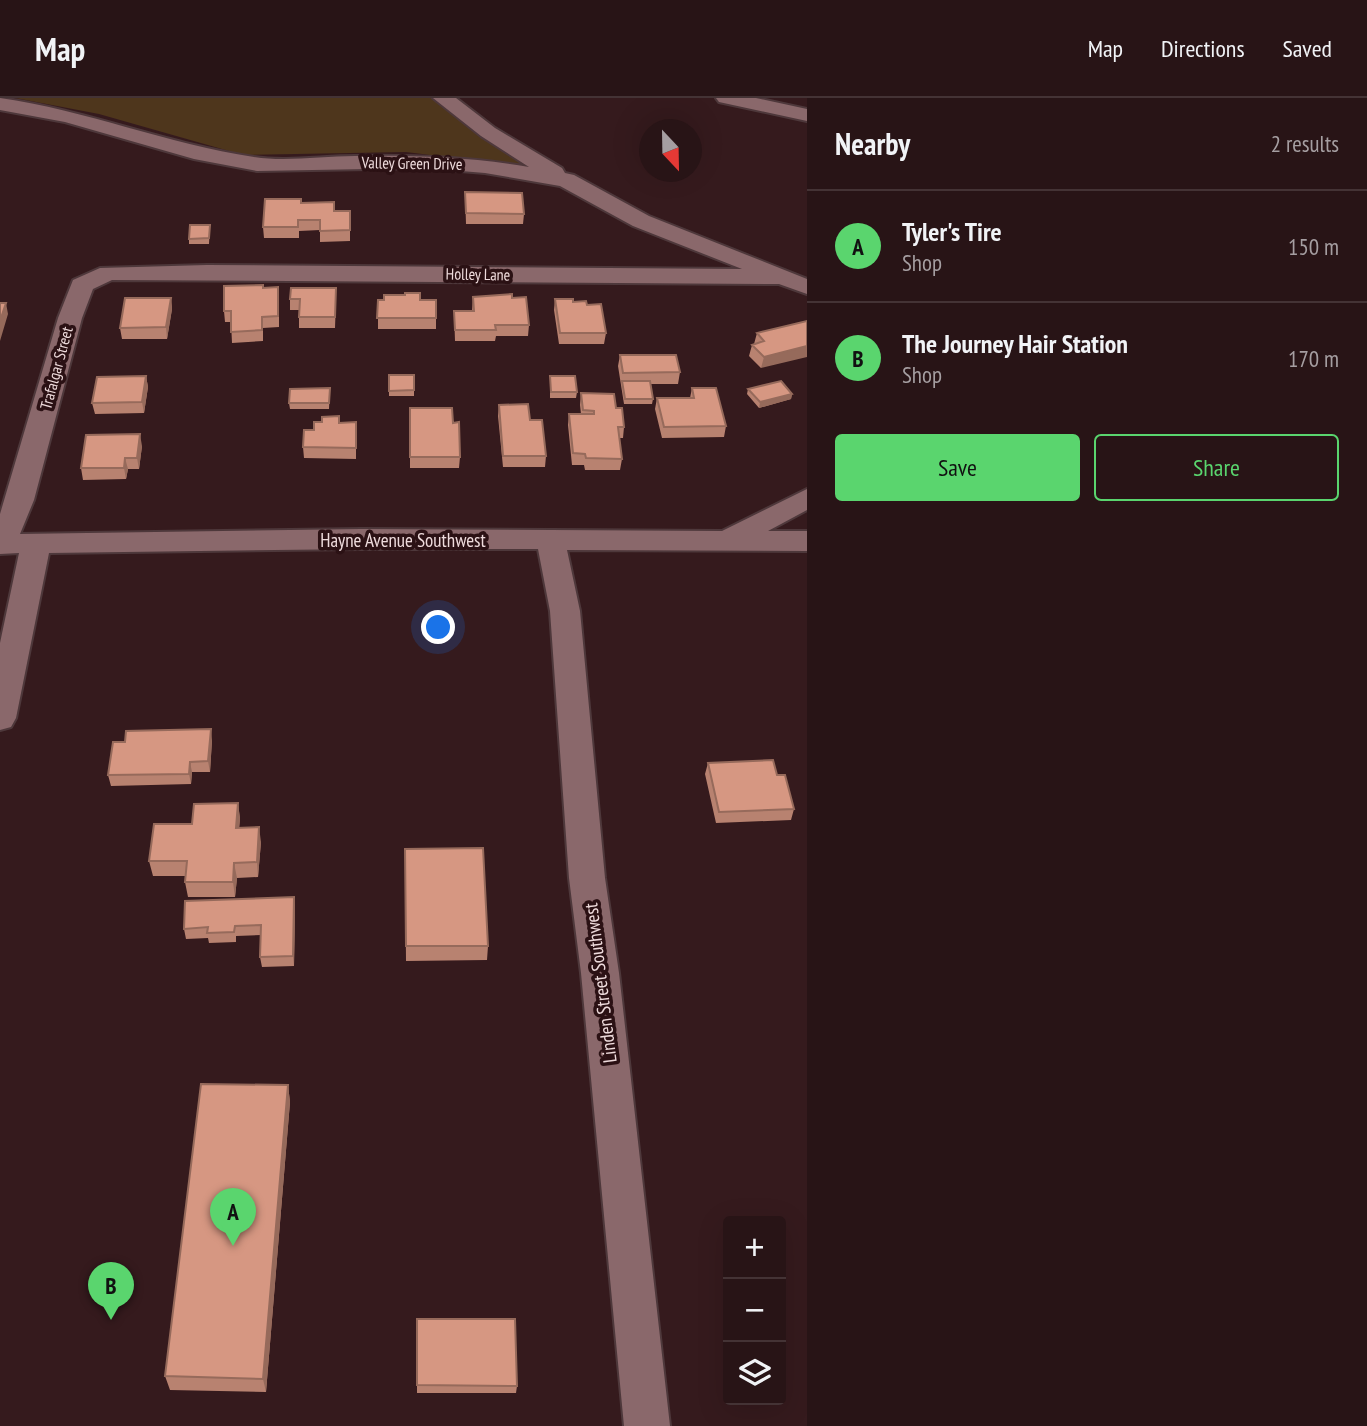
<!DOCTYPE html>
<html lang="en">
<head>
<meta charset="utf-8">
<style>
	body { margin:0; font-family:"PT Sans Narrow",sans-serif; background:#342123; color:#f1f3f6 }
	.controls { position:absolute; right:21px; bottom:21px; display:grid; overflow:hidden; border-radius:7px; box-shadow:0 7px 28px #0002 }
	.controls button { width:63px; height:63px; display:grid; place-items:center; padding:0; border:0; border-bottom:2px solid #443335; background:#281416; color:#f1f3f6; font:35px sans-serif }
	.compass { position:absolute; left:639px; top:21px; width:63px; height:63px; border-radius:50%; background:#281416; box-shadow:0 7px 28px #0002; rotate:158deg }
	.you { position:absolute; left:439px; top:530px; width:24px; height:24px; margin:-18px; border:5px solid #fff; border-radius:50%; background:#1a73e8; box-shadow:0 0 0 10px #1a73e833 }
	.badge { display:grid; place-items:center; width:46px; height:46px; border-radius:50%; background:#5ad56e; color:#111; font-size:23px; font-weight:700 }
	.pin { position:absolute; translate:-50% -58px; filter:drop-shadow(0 2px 4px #0008) }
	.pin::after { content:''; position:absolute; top:37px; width:24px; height:21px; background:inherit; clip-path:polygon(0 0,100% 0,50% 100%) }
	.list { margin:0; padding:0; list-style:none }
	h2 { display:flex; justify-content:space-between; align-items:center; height:91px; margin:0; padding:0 28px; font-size:30px }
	h2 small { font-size:23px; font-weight:400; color:#a59ea1 }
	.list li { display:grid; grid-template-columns:46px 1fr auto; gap:21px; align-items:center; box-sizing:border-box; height:112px; padding:0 28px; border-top:2px solid #443335 }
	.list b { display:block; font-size:26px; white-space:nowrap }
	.list p { margin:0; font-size:23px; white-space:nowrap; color:#a59ea1 }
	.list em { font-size:23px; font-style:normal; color:#a59ea1 }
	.actions { display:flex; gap:14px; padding:21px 28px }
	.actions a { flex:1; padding:16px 0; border:2px solid #5ad56e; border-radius:7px; text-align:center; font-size:24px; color:#5ad56e }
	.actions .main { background:#5ad56e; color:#111 }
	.icon { flex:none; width:38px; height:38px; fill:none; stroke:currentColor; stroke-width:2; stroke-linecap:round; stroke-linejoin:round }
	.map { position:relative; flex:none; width:807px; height:1328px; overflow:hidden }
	header { display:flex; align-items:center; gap:42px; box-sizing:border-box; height:98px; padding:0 35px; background:#281416; border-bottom:2px solid #443335 }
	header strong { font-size:33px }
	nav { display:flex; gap:38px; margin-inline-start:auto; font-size:24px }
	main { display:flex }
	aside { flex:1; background:#281416 }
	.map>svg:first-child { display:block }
	.green { fill:#4e361c }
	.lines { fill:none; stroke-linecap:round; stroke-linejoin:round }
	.minor-casing { stroke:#4e383b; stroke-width:4 }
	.minor { fill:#8a686b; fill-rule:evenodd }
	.wall { fill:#b88270 }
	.shaded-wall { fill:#966a5b }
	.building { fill:#d69782; stroke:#966a5b; stroke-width:2 }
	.labels { text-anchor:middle; stroke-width:7; stroke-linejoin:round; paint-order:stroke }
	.far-street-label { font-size:16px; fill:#eedbdc; stroke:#2b1114 }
	.street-label { font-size:19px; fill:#eedbdc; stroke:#2b1114 }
</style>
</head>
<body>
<header>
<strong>Map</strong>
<nav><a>Map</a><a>Directions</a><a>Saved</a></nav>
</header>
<main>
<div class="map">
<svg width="807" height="1328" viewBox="0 0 807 1328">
	<rect width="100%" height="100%" fill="#351a1d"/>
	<path class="green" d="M15,0H434L476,35L527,69L406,54L243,57L99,16Z"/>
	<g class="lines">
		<defs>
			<path id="minor" d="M0,0C86,12 167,46 254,59C286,64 322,58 355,58C414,57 471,59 529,69L481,38L433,0H456L495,30L562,70L565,75L574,77L649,118L807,181V196L779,186L112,182L93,191L82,220L34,402L20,436L361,431L722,433L807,391V412L768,433H807V453L567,452L580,513L605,780L619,875L670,1328H624L581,875L569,780L550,513L538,451H361L49,455L16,620L11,629L0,632V545L19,455L0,456V416L58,220L73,182L100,170L207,167L742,171L633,128L560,88L485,75L425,70L257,73L194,61L65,24L0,12Z
				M716,0H756L807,11V23L719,4Z"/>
		</defs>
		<use href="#minor" class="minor-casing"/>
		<use href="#minor" class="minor"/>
	</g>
	<path class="wall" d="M465,94L524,116L523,126H466Z
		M301,105L335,113H350V143L320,144V132L299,133V140H264L263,129Z
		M210,127L209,146H189V141Z
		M263,190L279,200V229L263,230V243L232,245L231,224H225L224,213Z
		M473,199L512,200L529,227L528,238H496L495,243H455L454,213H472Z
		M171,200L172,211L167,241H122L120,230Z
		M290,201H336L335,230H299V212H290Z
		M555,201L587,207L606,235L604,246H559L554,212Z
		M378,202H436V231H378Z
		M807,223L761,270L749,258L752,247L754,246L757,235Z
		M620,257L680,274L678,286H650L653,301L652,306H624L618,268Z
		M389,277H414V298H389Z
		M146,278L148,289L144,315L95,316L92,305Z
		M550,278L577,294L576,300H550Z
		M330,290L329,311H290L289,305Z
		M692,290L726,328L724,339L662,340L655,311L657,300H690Z
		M748,291L792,296L791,301L759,310L747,296Z
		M581,295L616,310L624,329L623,340H619L622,361L620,372H585L584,367H572L568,327L569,316H581L580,307Z
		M499,307L530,322L546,358L545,369H503L498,318Z
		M410,310L453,325L460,359L459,370H410Z
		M356,324V361L304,360L303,349L314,332L339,325Z
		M142,348L139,371H128L126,381L83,382L81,370Z
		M212,642L210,674H192L191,686L111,688L108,677Z
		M708,665L777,677L794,711L791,722L716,725L705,676Z
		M238,705L240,721L239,729L261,744L258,779L237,780L235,799H188L185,784V778H153L149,763L192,726Z
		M405,751L488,848L487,862L406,863Z
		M294,799L295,810L294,868L262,869L260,859L261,837L236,838V844L209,845L208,840L186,841L184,831Z
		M288,987L290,1004L266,1294L170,1292L165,1278Z
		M417,1221L517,1288L516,1295H417Z"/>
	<path class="shaded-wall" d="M171,200L172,211L167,241L166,229Z
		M6,205L8,216L0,243V223Z
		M807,248V259L761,270L764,259Z
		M146,278L148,289L144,315L142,304Z
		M792,296L791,301L759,310L760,304Z
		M140,336L142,348L139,371L137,360Z
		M125,360L128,371L126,381L124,370Z
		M211,631L212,642L210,674L208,663Z
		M190,664L192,674L191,686L189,676Z
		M238,705L240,721L238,745L236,730Z
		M259,729L261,744L258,779L257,764Z
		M234,765L237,780L235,799L233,784Z
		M294,799L295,810L294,868L293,858Z
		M288,987L290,1004L266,1294L263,1281Z"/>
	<path class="building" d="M465,94L522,95L524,116L466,115Z
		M265,101H301V105L334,104V113H350V132L320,133V122H298V129H263Z
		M190,127H210L209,140L189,141Z
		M263,187V190L278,189V218L262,219V232L231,234V213H224V188Z
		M291,190H336L335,219H299L300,201H290Z
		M405,195H420V202H436V220H377L378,202H384V197H405Z
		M512,196V200L526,199L529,227H495L496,232H455L454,213H474L473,199Z
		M125,200H171L166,229L120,230Z
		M555,201H573V204L586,203L587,207L601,206L606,235H560Z
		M0,205H6L0,223Z
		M807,223V248L764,259L752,247L764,243L757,235Z
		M620,257H676L680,274L623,275Z
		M389,277H414V292L389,293Z
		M146,278L142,304L92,305L97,279Z
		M550,278H575L577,294H551Z
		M622,283H650L653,301H625Z
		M781,283L792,296L760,304L748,291Z
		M330,290L329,305H289L290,291Z
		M692,290H716L726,328L664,329L657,300H694Z
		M581,295L614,296L616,310H622L624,329H618L622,361L586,360L585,356L573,355L569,316H594V313L583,312Z
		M528,306L530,322H542L546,358H503L499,307Z
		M410,310H452L453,325L459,324L460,359H410Z
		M339,318V325L356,324V350L303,349L304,332H314V324H322V319Z
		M140,336L137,360H125L124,370H81L86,337Z
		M211,631L208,663L190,664L189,676L108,677L113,644H125L126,633Z
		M773,662L777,677H785L794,711L719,714L708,665Z
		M238,705L236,730L259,729L257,764L234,765L233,784H185L187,763H149L154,726H192L194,706Z
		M483,750L488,848H406L405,751Z
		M294,799L293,858L260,859L261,827L235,828L234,834L207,835L208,829L184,831L185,803Z
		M201,986L288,987L263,1281L165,1278Z
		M417,1221H515L517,1288L417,1287Z"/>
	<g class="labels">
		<g class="far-street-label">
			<text transform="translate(412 65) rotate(1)" y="6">Valley Green Drive</text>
			<text transform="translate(478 176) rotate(1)" y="6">Holley Lane</text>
			<text transform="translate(56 270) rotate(-75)" y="6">Trafalgar Street</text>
		</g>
		<g class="street-label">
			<text x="403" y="449">Hayne Avenue Southwest</text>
			<text transform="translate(600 885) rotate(-97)" y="7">Linden Street Southwest</text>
		</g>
	</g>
</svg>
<div class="controls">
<button>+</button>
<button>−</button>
<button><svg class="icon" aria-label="layers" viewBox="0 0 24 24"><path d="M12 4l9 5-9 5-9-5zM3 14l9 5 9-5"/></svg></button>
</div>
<svg class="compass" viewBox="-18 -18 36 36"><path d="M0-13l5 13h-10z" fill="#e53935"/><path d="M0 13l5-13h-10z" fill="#a59ea1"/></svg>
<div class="you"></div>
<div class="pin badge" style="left:233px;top:1148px">A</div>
<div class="pin badge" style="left:111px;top:1222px">B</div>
</div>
<aside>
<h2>Nearby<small>2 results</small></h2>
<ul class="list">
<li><span class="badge">A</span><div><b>Tyler's Tire</b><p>Shop</p></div><em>150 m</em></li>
<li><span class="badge">B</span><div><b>The Journey Hair Station</b><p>Shop</p></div><em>170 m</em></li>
</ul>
<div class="actions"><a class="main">Save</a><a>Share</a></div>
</aside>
</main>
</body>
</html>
